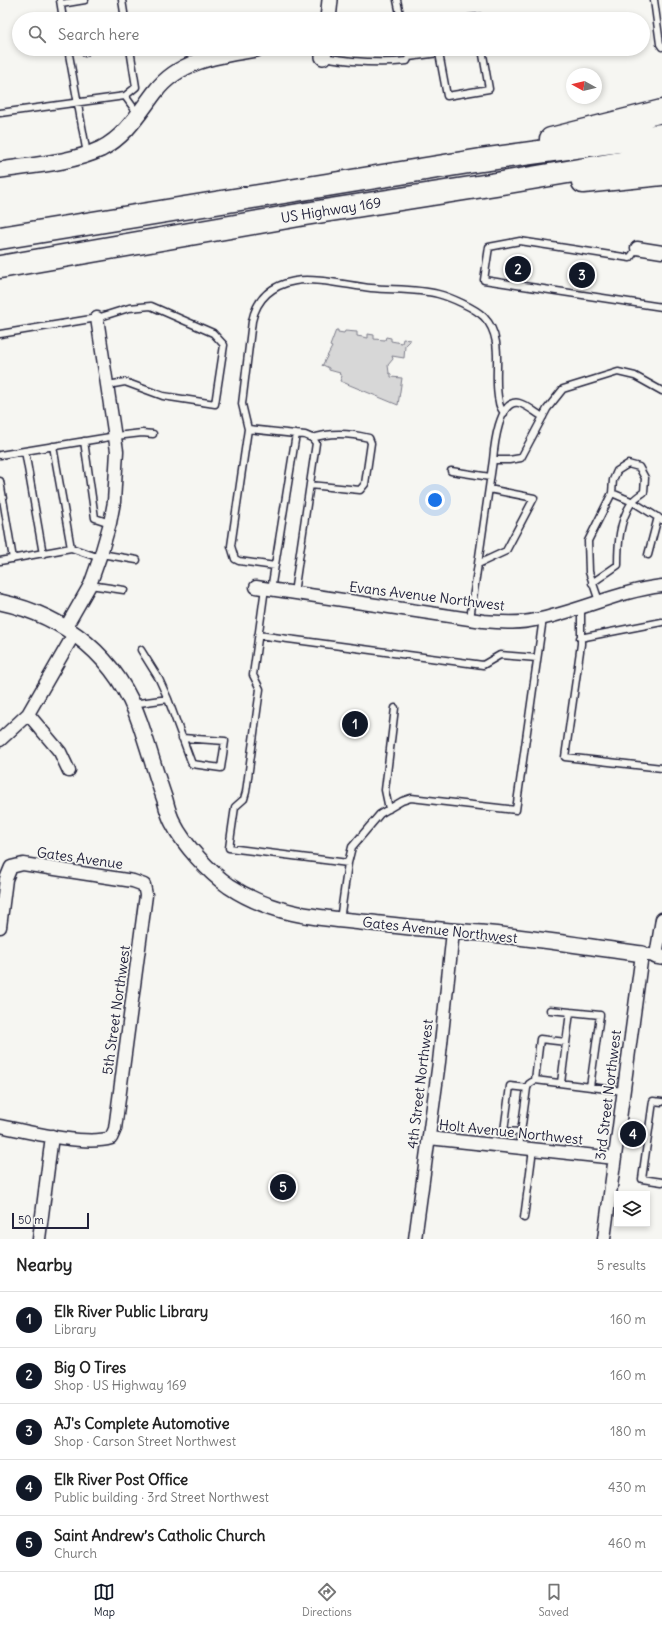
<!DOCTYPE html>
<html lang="en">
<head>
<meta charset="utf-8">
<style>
	body { margin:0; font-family:Delius,sans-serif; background:#f2f2f2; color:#222 }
	.controls { position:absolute; right:12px; bottom:12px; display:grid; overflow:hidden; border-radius:0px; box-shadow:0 2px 6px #0003 }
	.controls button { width:36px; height:36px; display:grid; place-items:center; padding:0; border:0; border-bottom:1px solid #e0e0e0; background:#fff; color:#222; font:20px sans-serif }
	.compass { position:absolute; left:566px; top:68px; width:36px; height:36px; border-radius:50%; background:#fff; box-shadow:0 2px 6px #0003; rotate:278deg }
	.scale { position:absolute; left:12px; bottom:10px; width:77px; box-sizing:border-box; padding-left:4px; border:2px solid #22223b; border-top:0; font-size:11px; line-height:14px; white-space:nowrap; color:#22223b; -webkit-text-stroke:3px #f6f6f2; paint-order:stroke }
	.you { position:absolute; left:435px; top:500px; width:14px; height:14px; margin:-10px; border:3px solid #fff; border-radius:50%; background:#1a73e8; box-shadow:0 0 0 6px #1a73e833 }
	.badge { display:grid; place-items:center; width:26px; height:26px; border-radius:50%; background:#111827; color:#fff; font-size:13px; font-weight:700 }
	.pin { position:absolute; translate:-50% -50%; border:2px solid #fff; box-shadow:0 1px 4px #0006 }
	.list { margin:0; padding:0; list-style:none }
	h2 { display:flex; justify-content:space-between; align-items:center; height:52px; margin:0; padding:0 16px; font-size:17px }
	h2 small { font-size:13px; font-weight:400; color:#767676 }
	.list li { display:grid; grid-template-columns:26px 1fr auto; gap:12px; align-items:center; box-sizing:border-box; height:56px; padding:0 16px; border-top:1px solid #e0e0e0 }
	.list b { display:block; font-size:15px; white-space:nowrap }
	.list p { margin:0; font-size:13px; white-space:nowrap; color:#767676 }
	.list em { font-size:13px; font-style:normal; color:#767676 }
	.icon { flex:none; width:22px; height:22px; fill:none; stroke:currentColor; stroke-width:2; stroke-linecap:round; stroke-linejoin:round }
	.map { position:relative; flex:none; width:662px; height:1239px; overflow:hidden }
	.search { position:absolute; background:#fff; box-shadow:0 2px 6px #0003; left:12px; right:12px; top:12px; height:44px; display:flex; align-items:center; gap:10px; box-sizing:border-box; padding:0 14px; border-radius:22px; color:#767676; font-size:15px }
	.sheet { height:332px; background:#fff }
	nav { display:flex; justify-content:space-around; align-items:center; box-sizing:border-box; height:56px; border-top:1px solid #e0e0e0; background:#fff; font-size:11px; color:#767676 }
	nav a { display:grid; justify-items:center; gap:2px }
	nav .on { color:#111827 }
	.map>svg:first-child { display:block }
	.green { fill:#d7d7d7; stroke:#7c7c89 }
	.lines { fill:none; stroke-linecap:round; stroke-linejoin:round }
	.service-casing { stroke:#22223b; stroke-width:9 }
	.minor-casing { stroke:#22223b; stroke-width:15 }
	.tertiary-casing { stroke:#22223b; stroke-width:18 }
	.motorway-casing { stroke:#22223b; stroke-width:25 }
	.service { stroke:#f6f6f2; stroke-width:6 }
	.minor { stroke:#f6f6f2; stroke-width:12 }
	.tertiary { stroke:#f6f6f2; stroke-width:15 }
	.motorway { stroke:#f6f6f2; stroke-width:22 }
	.labels { text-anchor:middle; stroke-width:3.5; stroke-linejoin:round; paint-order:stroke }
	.street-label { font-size:14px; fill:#22223b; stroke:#f6f6f2 }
</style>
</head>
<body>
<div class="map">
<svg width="662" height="1239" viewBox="0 0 662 1239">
	<rect width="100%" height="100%" fill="#f6f6f2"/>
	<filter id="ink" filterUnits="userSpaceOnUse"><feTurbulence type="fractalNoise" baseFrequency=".025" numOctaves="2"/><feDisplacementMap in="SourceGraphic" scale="8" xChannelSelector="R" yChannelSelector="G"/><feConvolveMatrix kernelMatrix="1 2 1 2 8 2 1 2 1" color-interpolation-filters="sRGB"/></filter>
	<g filter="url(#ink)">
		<path class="green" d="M336,330H338V332L344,333L345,331L357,332V336L368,338V334L374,335V339L385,340L386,337L391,338V341L402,343L403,339L411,340L405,346L404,358L392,356L393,359L388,365L389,373L391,374V377L402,378L398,405L340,381L342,376L339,374L340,373L329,370V368L323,365L322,366L332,347L330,346Z"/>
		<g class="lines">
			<defs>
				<path id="service" d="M60,0L63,19
					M122,0L125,19
					M397,0L401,19
					M654,0L660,44L662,47
					M61,4L85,0
					M463,19L480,17V19
					M68,49L87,154
					M84,49L85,53
					M439,53L447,96L489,89L482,49
					M323,57C352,62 378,64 407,61L409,57L408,49
					M409,57L468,49
					M125,96L136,87L130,49
					M0,113L125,96L138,114
					M637,248L630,258L520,241L489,247L484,280L662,307
					M0,334L97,318L129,308L151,306L213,333L224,345L215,404L163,396L125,382L108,385
					M248,429L305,435L312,438L316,443L294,593
					M84,441L95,518L110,523
					M53,446L71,548L100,558
					M25,451L43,554
					M0,455L116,436L142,433L153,434
					M493,460C494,448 499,398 519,403C527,405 536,413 543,417
					M451,471L490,477
					M0,481L13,559
					M310,485L360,490L365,484L371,443L369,438C350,433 331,432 312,438
					M612,493L633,502L662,520
					M101,554L137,560
					M648,555L658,517
					M0,561L71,548
					M478,564L506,551L534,498L489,489
					M275,566L239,561L235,559L231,546L248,429L242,404L252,321C257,298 272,285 295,281C314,277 351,286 371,288C392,290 418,289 438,294C450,297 475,308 484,317C506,340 492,375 499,402C499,406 502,410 504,413
					M592,583L618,565C618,544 619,521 632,502C635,498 640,495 644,492L645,478L639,467L628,464L617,471L613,480L612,493L588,541L589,572L599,601
					M90,585L124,590
					M265,588L253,675L260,689L246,792L244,799L235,807L229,848L348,863L352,847L380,814L402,801L411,798L516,810L543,618
					M271,590L296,434
					M581,608V644L565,757L662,768
					M470,619L493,460H509L521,458L547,409L563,389L618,372L635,376L662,391
					M258,635L483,665L500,655L537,658
					M580,638L662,622
					M141,650L159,679L168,699
					M132,704L168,699L192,764L221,768L225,741L182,738
					M389,809L385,790L395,708
					M340,920L348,863
					M550,1010L600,1015L590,1087
					M535,1080L540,1039L566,1042
					M561,1083L570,1012
					M662,1102L653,1101L642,1179L662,1182
					M521,1132L504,1131L510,1086L527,1088
					M519,1147L527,1088L529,1084L535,1080L623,1091
					M524,1218L533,1149"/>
				<path id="minor" d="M637,248L662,252
					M256,587L483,621C500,622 518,624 535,620C578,612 618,591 662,586
					M66,627L90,585L101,554L110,523L114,502L117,451L97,318
					M28,714L60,752L69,771
					M0,740L28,714L74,634
					M0,927L6,879L11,867L23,864L133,881L144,885L146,895L115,1129L111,1138C85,1146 28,1132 0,1126
					M429,1138L615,1158
					M39,1239L52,1136
					M415,1239L439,1062L453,932
					M604,1239L642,954L656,956L662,919"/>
				<path id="tertiary" d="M328,19L330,0
					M323,57L324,49
					M0,170C33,165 71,163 101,149C126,136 139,113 155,92C179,60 219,55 256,49
					M0,602C66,616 118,658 140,723C149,749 156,775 165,800C167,808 169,816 173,823C184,845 209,872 229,886C274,916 321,918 372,923C409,927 445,931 481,933C535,938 589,947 642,954
					M656,956L662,957"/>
				<path id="motorway" d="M551,139L662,111
					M583,182L662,174
					M0,238L481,160L662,135
					M0,267L305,214L496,184L662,156"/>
			</defs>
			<use href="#service" class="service-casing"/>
			<use href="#minor" class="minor-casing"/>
			<use href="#tertiary" class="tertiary-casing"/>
			<use href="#motorway" class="motorway-casing"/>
			<use href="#service" class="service"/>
			<use href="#minor" class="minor"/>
			<use href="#tertiary" class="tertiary"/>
			<use href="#motorway" class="motorway"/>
		</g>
	</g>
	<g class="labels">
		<g class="street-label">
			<text transform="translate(331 210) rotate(-9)" y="5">US Highway 169</text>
			<text transform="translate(427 596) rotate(7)" y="5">Evans Avenue Northwest</text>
			<text transform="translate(80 858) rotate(8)" y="5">Gates Avenue</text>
			<text transform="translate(440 930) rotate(6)" y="5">Gates Avenue Northwest</text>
			<text transform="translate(116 1010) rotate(-82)" y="5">5th Street Northwest</text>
			<text transform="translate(420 1084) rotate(-83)" y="5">4th Street Northwest</text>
			<text transform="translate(608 1095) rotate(-83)" y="5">3rd Street Northwest</text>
			<text transform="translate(511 1132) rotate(6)" y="5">Holt Avenue Northwest</text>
		</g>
	</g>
</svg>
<div class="controls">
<button><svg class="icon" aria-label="layers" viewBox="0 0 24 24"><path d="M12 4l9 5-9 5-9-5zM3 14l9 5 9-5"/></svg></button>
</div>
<svg class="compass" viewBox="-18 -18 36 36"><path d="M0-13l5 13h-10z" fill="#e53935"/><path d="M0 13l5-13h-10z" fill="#767676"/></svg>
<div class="scale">50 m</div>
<div class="you"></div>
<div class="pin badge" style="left:355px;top:724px">1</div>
<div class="pin badge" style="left:518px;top:269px">2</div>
<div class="pin badge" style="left:582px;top:275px">3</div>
<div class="pin badge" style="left:633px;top:1134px">4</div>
<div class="pin badge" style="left:283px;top:1187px">5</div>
<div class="search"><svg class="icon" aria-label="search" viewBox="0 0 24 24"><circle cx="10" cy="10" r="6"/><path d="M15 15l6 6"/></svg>Search here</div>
</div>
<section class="sheet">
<h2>Nearby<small>5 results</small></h2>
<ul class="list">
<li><span class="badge">1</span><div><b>Elk River Public Library</b><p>Library</p></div><em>160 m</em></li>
<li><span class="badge">2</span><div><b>Big O Tires</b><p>Shop · US Highway 169</p></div><em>160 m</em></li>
<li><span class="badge">3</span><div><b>AJ's Complete Automotive</b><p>Shop · Carson Street Northwest</p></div><em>180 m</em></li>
<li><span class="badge">4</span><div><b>Elk River Post Office</b><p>Public building · 3rd Street Northwest</p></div><em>430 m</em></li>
<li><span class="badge">5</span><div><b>Saint Andrew’s Catholic Church</b><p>Church</p></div><em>460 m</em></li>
</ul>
</section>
<nav>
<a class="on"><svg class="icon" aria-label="map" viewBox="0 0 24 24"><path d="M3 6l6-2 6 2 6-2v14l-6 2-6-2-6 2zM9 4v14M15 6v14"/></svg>Map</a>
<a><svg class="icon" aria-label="directions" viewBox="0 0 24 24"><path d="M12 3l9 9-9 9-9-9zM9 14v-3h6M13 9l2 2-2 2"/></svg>Directions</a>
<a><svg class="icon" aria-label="saved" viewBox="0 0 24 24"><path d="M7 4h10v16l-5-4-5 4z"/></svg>Saved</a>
</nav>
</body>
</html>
